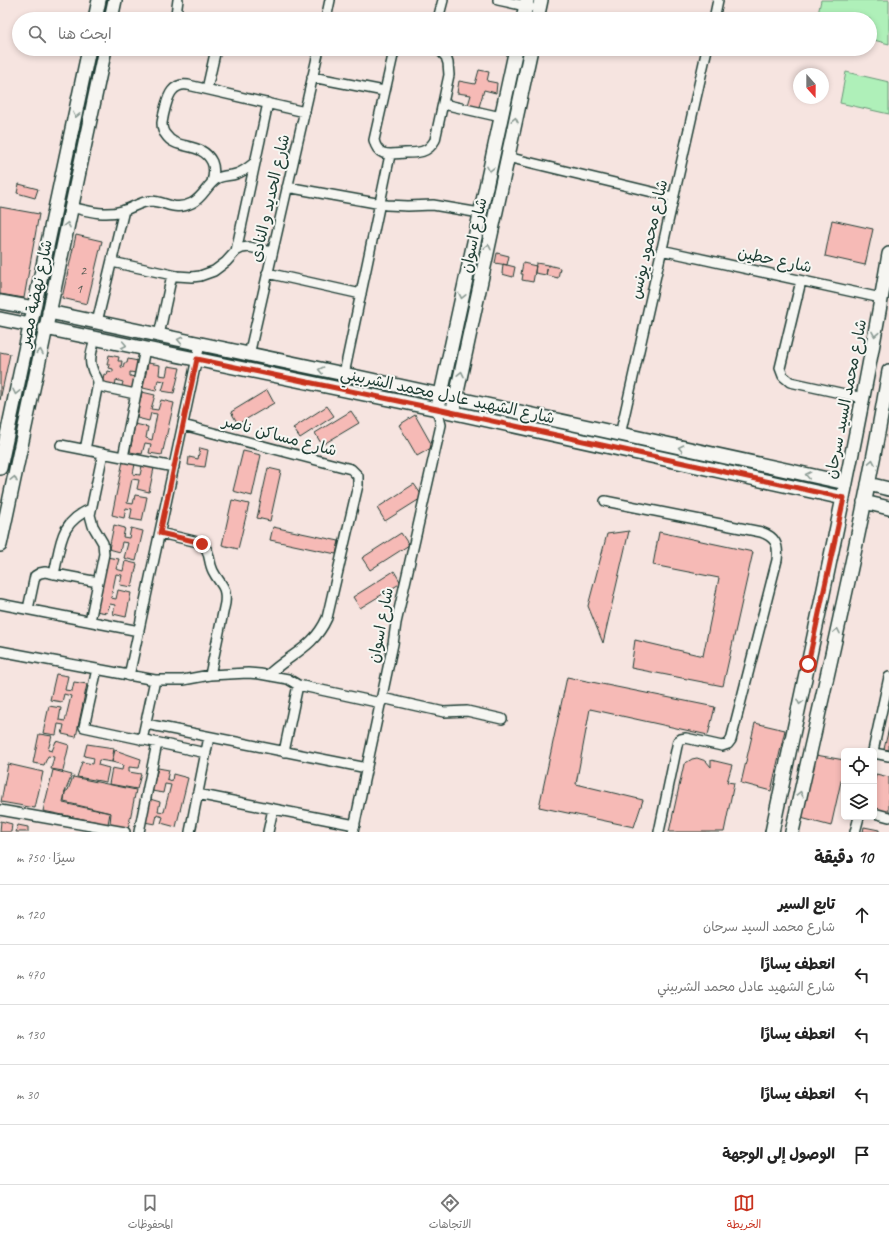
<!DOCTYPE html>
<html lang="ar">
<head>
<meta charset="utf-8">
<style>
	body { margin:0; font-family:Caveat,"Playpen Sans Arabic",sans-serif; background:#f2f2f2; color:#222; direction:rtl }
	.controls { position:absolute; right:12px; bottom:12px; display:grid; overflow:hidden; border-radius:6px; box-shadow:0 2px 6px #0003 }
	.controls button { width:36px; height:36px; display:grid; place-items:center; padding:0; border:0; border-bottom:1px solid #e0e0e0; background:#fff; color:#222; font:20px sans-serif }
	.compass { position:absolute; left:793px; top:68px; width:36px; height:36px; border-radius:50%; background:#fff; box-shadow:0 2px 6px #0003; rotate:159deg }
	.stop { position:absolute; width:12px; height:12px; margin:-9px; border:3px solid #c8321e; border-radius:50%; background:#fff }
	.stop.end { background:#c8321e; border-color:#fff; box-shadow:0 1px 4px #0008 }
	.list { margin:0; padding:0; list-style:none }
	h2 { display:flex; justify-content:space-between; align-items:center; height:52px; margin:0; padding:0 16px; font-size:17px }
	h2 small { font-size:13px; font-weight:400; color:#767676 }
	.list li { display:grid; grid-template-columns:26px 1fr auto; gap:12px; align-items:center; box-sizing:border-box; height:60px; padding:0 16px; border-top:1px solid #e0e0e0 }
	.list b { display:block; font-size:15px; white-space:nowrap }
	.list p { margin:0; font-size:13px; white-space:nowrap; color:#767676 }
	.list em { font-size:13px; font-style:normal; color:#767676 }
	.icon { flex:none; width:22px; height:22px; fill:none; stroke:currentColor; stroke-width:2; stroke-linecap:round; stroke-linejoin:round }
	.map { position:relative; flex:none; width:889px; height:832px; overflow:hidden; direction:ltr }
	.search { position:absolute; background:#fff; box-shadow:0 2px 6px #0003; left:12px; right:12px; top:12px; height:44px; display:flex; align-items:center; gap:10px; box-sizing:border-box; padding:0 14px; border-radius:22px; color:#767676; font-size:15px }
	.sheet { height:352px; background:#fff }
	nav { display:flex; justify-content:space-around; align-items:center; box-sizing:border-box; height:56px; border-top:1px solid #e0e0e0; background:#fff; font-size:11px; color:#767676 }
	nav a { display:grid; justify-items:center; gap:2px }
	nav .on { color:#c8321e }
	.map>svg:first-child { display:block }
	.green { fill:#aff0b9; stroke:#679676 }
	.building { fill:#f6bab6; stroke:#1f3d34 }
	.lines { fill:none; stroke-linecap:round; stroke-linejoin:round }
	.street-casing { stroke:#1f3d34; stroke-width:12 }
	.secondary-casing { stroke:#1f3d34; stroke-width:16 }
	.street { stroke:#f6f6f2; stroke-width:9 }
	.secondary { stroke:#f6f6f2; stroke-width:13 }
	.oneway { stroke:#8a9a93 }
	.route { stroke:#c8321e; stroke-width:5 }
	.labels { text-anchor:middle; stroke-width:4; stroke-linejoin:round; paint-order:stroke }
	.number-label { font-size:14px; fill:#555c54 }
	.street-label { font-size:16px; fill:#1f3d34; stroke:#f6f6f2 }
</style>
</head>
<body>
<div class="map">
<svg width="889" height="832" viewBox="0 0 889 832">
	<rect width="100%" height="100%" fill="#f6e4e0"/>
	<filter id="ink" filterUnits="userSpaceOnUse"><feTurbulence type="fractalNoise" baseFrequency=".025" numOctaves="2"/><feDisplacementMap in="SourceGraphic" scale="8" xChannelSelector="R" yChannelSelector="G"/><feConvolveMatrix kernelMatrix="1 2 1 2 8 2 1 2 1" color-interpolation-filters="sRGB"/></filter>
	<g filter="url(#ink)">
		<path class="green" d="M821,0H889V44L870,39V19H817Z
			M846,72L889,82V114L840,103Z"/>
		<path class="building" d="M479,70L489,72L487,81L497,83L496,93L484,90L479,107L468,105L471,95L457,93L459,81L475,84Z
			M19,184L38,189L35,198L17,193Z
			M0,207L39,214L24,298L0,294Z
			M832,220L873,229L865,265L825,256Z
			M76,235L102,241L87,304L62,298Z
			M497,253L509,256L507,265L495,263Z
			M523,263L536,266L533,282L522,280L523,274H521Z
			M536,263L548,265L546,275L535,273Z
			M503,264L515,267L513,277L502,274Z
			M548,265L560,268L558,278L546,275Z
			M0,352L10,354L0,400Z
			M109,355L119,357L118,361H122L121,367L123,368L124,363H127L128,359L138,361L136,373L130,372V376L135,377L132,391L121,389L123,382L116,380L115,387L102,384L104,374L107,375L108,371L113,372V369L109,368L110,365H107Z
			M148,363L160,365L159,375L166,376L168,366L180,368L174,393L162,391L165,381L158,380L156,391L143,388Z
			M267,390L274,403L238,424L231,412Z
			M142,392L155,395L151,409L158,410L161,400L174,403L162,455L149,453L151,444L145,443L142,454L130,452L135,424L148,427L146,438L152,440L157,414L151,413L149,421L137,418Z
			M327,406L334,416L300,438L293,428Z
			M351,411L359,423L322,445L315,433Z
			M415,415L433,447L417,456L399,425Z
			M200,448L208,450L205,467L188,465L189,457L198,459Z
			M243,451L261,455L252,496L233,491Z
			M123,461L135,464L133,474L140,475L142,466L154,468L149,492L137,489L139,480L132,479L127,503L133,504L135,495L147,497L142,521L130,519L132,509L126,508L124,518L112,515Z
			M268,468L281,471L270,521L257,518Z
			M414,484L423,497L385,521L377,508Z
			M232,500L249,504L238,549L222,545Z
			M114,525L125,528L123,537L129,538L131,528L143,531L136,561L124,558L128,543L122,542L120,552L109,549Z
			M273,527L339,541L336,554L270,540Z
			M629,531L603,643L588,606L607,534Z
			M659,532L753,552L723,686L631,668L635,640L703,656L719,578L653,565Z
			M401,533L409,545L370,570L362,558Z
			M106,557L119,559L116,569L123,571L125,561L137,564L132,587L120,585L122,575L116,574L111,598L116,599L118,590L131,593L126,617L113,614L115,605L110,604L107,613L95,611Z
			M394,571L401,583L360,608L353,597Z
			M56,674L68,676L65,690L72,691L74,682L87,684L76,737L62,734L64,725L58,724L56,735L43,733L49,706L61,708L59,720L65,721L71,696L64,694L62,702L50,700Z
			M567,677L715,707L708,735L590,709L576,784L643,800L634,827L539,807Z
			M755,723L785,730L771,791L741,783Z
			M889,728V750L884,749Z
			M39,734L52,736L48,750L52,751L56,741L69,745L63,771L51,769L54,757L48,756L44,765L33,763Z
			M87,744L114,748L112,762L99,760L98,765L109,768L106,782L77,777L82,762L93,764L94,758L84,756Z
			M115,750L141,759L139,768L129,767V772L141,774L137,789L109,784L112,768L122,770L123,765L112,762Z
			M816,755L844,760V768L831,826L801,818Z
			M697,758L706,761L711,767V760L732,765L727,782L734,783L724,832H669L684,764L692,759Z
			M8,764L43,772L35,808L1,802Z
			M158,768L169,770L167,779L172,781L173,774L188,778L176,827L161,823L163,817L157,815L155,824L144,822L150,799L160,802L158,811L164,812L171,785L165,784L163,793L152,791Z
			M53,770L72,775L65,792L63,803L110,813L108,824L43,811Z
			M876,774L889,777V812L874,809V785Z
			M73,777L136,790L128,829L110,824L111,813L64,802L65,792L68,790Z
			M1,821L12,824L11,832H0Z
			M18,825L28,827V832H16Z
			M864,827L879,830V832H863Z"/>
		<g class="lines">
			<defs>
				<path id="street" d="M498,0L530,7
					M177,19L176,14L178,0
					M326,19L330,0
					M438,19L443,0
					M714,19L718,0
					M395,49L394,51L374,140C378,158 390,154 405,153C418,153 428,153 435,140L449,75L448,63L446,57L439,49
					M312,77L384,91
					M207,89L216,49
					M443,104L501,117
					M507,157L673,197
					M212,182C214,175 215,169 212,162C202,141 176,151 166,135C163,132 162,127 162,123C163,116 167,97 172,91C176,86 182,84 188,85L305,112
					M287,187L387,205L408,206L433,205L480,213
					M71,207C88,211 104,216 122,211C132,208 140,202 150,201C166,201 174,212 192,203C204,197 207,184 218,178C224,175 230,176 236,174C243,172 248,168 254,163
					M661,250L881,298
					M236,251L268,103
					M112,262L177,276L192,277L200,276L214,271L226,262L236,251L242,248L249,247L272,252
					M267,273L361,294
					M801,281L780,368L783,376L790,382L863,398
					M97,322L124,210
					M159,335L172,275
					M249,355L319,49
					M344,374L390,155
					M98,386L135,394
					M183,425L351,469L358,476V485L327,618C313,649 291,653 268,675
					M620,435L707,49
					M61,445L174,467
					M85,450L98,383C98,377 93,374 92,368C88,359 93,348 95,339
					M123,457L145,349
					M605,501L761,532C775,537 779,544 777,560L731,740L728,744L722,746L686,738L681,739L678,741L659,832
					M160,533L198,542C212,549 207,559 213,571C220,585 227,585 225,603L210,675
					M54,574C61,544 59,522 91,509
					M0,604L139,631
					M28,609L35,576L40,573L45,572L98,582
					M90,621L104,554L103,543L93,526L90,515L103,453
					M0,651L155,680H183L210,675L248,673L260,674L288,679L298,685L381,703
					M97,669L84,727L206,753
					M129,676L200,344
					M382,698L444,712L467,711L502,719
					M146,724L367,768
					M142,740L155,680
					M873,751L889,677
					M284,752L298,685
					M874,753L889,756
					M197,794L355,825
					M0,810L125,832
					M874,813L889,817
					M139,832L157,743
					M190,832L209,737
					M268,832L273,809
					M353,832L393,644L396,623L441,425L437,409
					M855,832L859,817"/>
				<path id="secondary" d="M95,19L99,0
					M111,19L115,0
					M523,19L527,0
					M537,19L541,0
					M0,302L34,308
					M49,312L344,374L846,483
					M0,319L30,325
					M45,328L437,409L843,498
					M439,403L516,49
					M454,406L531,49
					M0,468L89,49
					M868,484L889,489
					M864,502L889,508
					M0,545L105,49
					M772,832C813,640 856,448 889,254
					M792,832C826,679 863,526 889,371"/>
			</defs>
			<use href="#street" class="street-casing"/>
			<use href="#secondary" class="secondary-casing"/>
			<use href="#street" class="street"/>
			<use href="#secondary" class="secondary"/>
		</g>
		<defs><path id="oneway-chevron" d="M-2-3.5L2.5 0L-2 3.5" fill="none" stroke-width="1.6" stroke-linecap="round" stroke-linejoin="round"/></defs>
		<g class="oneway">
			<use href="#oneway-chevron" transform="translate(76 115) rotate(102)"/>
			<use href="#oneway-chevron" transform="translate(515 120) rotate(-78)"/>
			<use href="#oneway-chevron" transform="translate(490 169) rotate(102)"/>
			<use href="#oneway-chevron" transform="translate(67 225) rotate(-78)"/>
			<use href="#oneway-chevron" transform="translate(488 247) rotate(-78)"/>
			<use href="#oneway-chevron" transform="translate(462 296) rotate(102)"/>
			<use href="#oneway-chevron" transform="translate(875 334) rotate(100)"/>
			<use href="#oneway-chevron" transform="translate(180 340) rotate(-168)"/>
			<use href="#oneway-chevron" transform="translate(124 345) rotate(11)"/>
			<use href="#oneway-chevron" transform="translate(40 352) rotate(-79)"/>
			<use href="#oneway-chevron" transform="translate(321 370) rotate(-168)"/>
			<use href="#oneway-chevron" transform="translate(461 374) rotate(-78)"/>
			<use href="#oneway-chevron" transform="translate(16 392) rotate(102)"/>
			<use href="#oneway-chevron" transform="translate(681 448) rotate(-168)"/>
			<use href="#oneway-chevron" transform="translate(872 462) rotate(-79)"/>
			<use href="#oneway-chevron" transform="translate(808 475) rotate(-168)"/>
			<use href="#oneway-chevron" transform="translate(14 479) rotate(-78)"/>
			<use href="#oneway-chevron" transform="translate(837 631) rotate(-78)"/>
			<use href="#oneway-chevron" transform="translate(800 702) rotate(102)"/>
			<use href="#oneway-chevron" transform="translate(800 794) rotate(-77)"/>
		</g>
	</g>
	<g class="lines" filter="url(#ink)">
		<path class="route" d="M202,544L198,542L160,533L197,359L437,409L844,498L808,664"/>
	</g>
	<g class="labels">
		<g class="number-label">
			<text x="83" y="275">2</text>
			<text x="79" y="293">1</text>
		</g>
		<g class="street-label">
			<text transform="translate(269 198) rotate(-77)" y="6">شارع الحديد و النادى</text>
			<text transform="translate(473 235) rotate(-78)" y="6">شارع اسوان</text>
			<text transform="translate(648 239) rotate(-77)" y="6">شارع محمود يونس</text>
			<text transform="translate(775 259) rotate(12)" y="6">شارع حطين</text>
			<text transform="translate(35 293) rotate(-78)" y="6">شارع نهضة مصر</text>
			<text transform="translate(448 395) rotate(12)" y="6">شارع الشهيد عادل محمد الشربيني</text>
			<text transform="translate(845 399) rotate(-79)" y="6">شارع محمد السيد سرحان</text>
			<text transform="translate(280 435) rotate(15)" y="6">شارع مساكن ناصر</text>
			<text transform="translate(380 625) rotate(-79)" y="6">شارع اسوان</text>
		</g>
	</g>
</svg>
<div class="controls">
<button><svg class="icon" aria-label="locate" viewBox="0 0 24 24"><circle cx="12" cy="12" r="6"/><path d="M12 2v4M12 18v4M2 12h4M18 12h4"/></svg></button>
<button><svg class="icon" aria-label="layers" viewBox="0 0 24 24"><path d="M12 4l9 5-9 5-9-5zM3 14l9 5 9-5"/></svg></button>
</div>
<svg class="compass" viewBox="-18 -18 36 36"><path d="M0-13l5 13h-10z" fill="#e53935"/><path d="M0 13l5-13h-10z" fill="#767676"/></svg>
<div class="stop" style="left:808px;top:664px"></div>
<div class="stop end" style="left:202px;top:544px"></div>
<div class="search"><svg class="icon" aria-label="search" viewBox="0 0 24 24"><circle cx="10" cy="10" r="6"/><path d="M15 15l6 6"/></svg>ابحث هنا</div>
</div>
<section class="sheet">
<h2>10 دقيقة<small>سيرًا · 750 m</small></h2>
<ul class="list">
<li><svg class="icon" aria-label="ahead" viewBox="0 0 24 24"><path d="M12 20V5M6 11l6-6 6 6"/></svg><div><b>تابع السير</b><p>شارع محمد السيد سرحان</p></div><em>120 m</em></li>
<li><svg class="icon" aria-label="left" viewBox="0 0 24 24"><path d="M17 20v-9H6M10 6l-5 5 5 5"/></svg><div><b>انعطف يسارًا</b><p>شارع الشهيد عادل محمد الشربيني</p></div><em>470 m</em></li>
<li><svg class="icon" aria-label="left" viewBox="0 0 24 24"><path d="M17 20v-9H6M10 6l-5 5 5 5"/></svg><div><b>انعطف يسارًا</b></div><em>130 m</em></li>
<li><svg class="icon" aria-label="left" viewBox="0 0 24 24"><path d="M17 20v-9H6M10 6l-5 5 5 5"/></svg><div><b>انعطف يسارًا</b></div><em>30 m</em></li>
<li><svg class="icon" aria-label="arrive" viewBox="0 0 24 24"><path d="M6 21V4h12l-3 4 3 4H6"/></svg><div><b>الوصول إلى الوجهة</b></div></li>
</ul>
</section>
<nav>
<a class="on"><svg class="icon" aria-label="map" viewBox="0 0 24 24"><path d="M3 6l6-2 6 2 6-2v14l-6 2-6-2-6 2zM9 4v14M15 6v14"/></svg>الخريطة</a>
<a><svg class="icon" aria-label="directions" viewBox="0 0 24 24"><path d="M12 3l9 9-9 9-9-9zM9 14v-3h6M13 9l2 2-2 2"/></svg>الاتجاهات</a>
<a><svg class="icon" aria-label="saved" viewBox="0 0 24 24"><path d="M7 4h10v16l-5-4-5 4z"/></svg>المحفوظات</a>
</nav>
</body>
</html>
